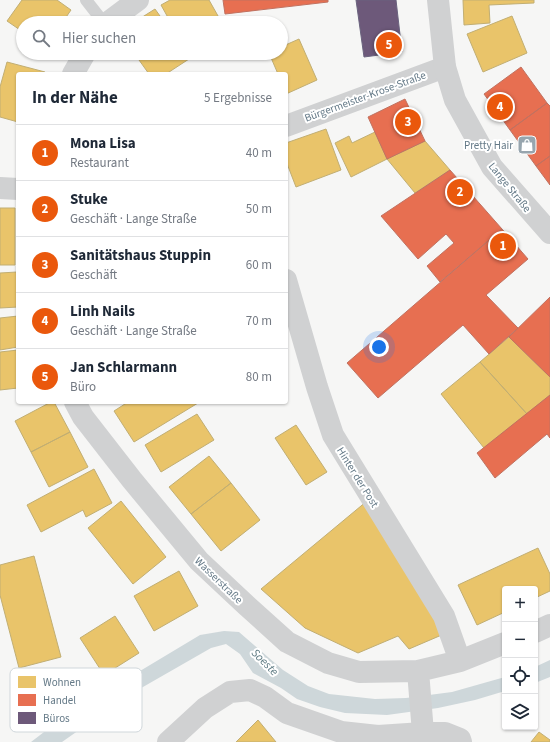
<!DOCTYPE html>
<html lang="de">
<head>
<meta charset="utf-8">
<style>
	body { margin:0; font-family:"Source Sans 3",sans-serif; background:#f6f6f7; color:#1f2937 }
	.controls { position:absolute; right:12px; bottom:12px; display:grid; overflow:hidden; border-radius:4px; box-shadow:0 1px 3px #0004 }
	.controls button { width:36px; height:36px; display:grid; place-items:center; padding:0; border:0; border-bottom:1px solid #e0e1e3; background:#fff; color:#1f2937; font:20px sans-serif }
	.you { position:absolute; left:379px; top:347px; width:14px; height:14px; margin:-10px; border:3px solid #fff; border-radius:50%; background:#1a73e8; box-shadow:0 0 0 6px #1a73e833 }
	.badge { display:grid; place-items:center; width:26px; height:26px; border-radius:50%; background:#ea580c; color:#fff; font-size:13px; font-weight:700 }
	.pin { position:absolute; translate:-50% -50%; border:2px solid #fff; box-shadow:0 1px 4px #0006 }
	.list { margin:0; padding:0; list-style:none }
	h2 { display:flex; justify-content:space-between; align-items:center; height:52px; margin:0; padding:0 16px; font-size:17px }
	h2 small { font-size:13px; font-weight:400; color:#747a83 }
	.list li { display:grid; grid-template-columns:26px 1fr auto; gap:12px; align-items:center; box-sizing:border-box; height:56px; padding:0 16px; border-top:1px solid #e0e1e3 }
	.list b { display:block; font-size:15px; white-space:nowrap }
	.list p { margin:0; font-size:13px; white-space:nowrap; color:#747a83 }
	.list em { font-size:13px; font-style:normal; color:#747a83 }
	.icon { flex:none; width:22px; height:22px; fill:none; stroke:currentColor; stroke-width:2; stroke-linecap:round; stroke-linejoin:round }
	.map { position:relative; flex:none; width:550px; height:742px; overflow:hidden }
	.search { position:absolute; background:#fff; box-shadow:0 1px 3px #0004; left:16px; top:16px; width:272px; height:44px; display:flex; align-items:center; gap:10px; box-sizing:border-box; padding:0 14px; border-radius:22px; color:#747a83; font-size:15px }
	.panel { position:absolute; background:#fff; box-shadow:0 1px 3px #0004; left:16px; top:72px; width:272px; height:332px; border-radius:4px }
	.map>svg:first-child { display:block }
	.water { fill:#ced7da }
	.homes { fill:#e9c46a; stroke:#c1ae73 }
	.shops { fill:#e76f51; stroke:#c07261 }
	.offices { fill:#6d597a; stroke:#6a637e }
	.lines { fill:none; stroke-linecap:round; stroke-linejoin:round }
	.service { stroke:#d0d1d2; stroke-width:12 }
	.minor { stroke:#d0d1d2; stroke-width:22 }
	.tertiary { stroke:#d0d1d2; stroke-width:22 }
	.labels { text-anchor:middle; stroke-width:4; stroke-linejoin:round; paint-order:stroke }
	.street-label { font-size:11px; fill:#647987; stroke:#fff }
	.poi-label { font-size:11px; fill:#647987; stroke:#fff; text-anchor:end }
	.water-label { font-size:12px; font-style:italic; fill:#5f7b83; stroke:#fff }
	.key { fill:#fff; stroke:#d0d7db; stroke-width:1 }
	.key-label { font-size:11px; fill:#647987 }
</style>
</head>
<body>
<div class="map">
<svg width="550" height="742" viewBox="0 0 550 742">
	<rect width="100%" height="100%" fill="#f6f6f5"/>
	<path class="water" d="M224,631L239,632L283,670L308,686L329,694L375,699L406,698L452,692L505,677V691L475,700L438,708L387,715L345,713L320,707L297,699L281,688L253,673L240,654L226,644L211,648L129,695L62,742H31L65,716L200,635Z
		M550,660V677L535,683V667Z"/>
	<path class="homes" d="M22,0H57L71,10L62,23H23V32L7,21Z
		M170,0H209L222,23H171L161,5Z
		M463,0H534V3L489,5L490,23L464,25Z
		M155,9L165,23H133Z
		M512,16L527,53L483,72L467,34Z
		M299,39L317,80L286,94V74H278L269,53H281V47Z
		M134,53H185L189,59L166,74H149Z
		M188,53H201L191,58Z
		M7,62L45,72V74H18V122L0,117V87Z
		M326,129L341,170L296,187L286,161V143Z
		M375,132L387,159L351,177L335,143L349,136L352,143Z
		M425,141L450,170L415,193L387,159Z
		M0,208H15V265H0Z
		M17,272L18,307L0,308V273Z
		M18,316V347L0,350V318Z
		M509,337L550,377V395L527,414L480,362Z
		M18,350V388L0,390V352Z
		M480,362L527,414L484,448L441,394Z
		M51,402H54L70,432L31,452L15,421Z
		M128,402H197L198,403L134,442L114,411Z
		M197,414L214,440L161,472L145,445Z
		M296,425L327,472L306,485L275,438Z
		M70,432L88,467L49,487L31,452Z
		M209,456L231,483L191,514L169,487Z
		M94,469L112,503L86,517L83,510L41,532L27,505Z
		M231,483L260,520L221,551L191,514Z
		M121,501L166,557L133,584L88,528Z
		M367,501L444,634L409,649L398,636L358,653L305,628L261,589Z
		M538,548L550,574V591L535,598V589H505V612L477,625L458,585Z
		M34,556L61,657L19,668L0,595V565Z
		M179,571L198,606L154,631L134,596Z
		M115,616L139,653L104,675L80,638Z
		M258,720L276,742H236Z
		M539,732L550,740V742H531Z"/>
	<path class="shops" d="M223,0H328V2L225,14Z
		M521,67L547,103L510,130L484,94Z
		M405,99L425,141L387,159L368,117Z
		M547,103L550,106V156L536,166L510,130Z
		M550,156V185L536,166Z
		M450,170L502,229L440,282L427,266L454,243L446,234L418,259L381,216Z
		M502,229L528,259L486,295L518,328L489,354L463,325L378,398L347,363Z
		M550,297V377L509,337Z
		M550,395V438L547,434L495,478L477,453Z"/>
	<path class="offices" d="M356,0H396L402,52L364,57Z"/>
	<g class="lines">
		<path class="service" d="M86,0L104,23"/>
		<path class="minor" d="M107,23L138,0
			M73,74L85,53
			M286,126L445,67
			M0,188L18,189
			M286,280L317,387L333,435L444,616L460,661
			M75,402L83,417L132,480L199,561L246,605L287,642L328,663L359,672L418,671L460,661L505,643
			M535,632L550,625
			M418,671L423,733
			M168,742L205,708L230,692L250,690L265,697L287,713L341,732L378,736L423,733H445L460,739L461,742"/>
		<path class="tertiary" d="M438,0L445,67L455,100L492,167L550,233"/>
	</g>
	<defs>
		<symbol id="shop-square" viewBox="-11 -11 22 22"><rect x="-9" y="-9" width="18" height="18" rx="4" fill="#97a5ae" stroke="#fff"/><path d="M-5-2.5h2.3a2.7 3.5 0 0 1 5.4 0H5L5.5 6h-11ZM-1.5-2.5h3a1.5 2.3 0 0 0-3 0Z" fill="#fff"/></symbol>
	</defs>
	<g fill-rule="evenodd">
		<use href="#shop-square" x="516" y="134" width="22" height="22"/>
	</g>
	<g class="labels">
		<g class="street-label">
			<text transform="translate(365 96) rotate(-20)" y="4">Bürgermeister-Krose-Straße</text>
			<text transform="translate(510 187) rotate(51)" y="4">Lange Straße</text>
			<text transform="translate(358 477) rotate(58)" y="4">Hinter der Post</text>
			<text transform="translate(219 580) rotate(44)" y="4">Wasserstraße</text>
		</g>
		<g class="poi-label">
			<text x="513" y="149">Pretty Hair</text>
		</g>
		<g class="water-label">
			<text transform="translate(265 662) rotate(45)" y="4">Soeste</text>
		</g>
	</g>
	<rect x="10" y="668" width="132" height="64" rx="6" class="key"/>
	<rect x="18" y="676" width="18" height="12" fill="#e9c46a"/>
	<rect x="18" y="694" width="18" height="12" fill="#e76f51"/>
	<rect x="18" y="712" width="18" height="12" fill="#6d597a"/>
	<g class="key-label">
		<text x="43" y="686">Wohnen</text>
		<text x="43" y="704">Handel</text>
		<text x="43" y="722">Büros</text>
	</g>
</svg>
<div class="controls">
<button>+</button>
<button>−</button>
<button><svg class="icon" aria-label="locate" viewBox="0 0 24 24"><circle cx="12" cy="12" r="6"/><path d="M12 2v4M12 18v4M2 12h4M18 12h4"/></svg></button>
<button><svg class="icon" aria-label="layers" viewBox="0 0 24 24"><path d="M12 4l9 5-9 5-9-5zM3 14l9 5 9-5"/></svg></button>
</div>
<div class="you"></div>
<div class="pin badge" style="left:503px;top:246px">1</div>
<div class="pin badge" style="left:460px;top:192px">2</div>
<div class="pin badge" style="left:408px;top:122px">3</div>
<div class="pin badge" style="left:500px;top:107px">4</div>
<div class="pin badge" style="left:389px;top:45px">5</div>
<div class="search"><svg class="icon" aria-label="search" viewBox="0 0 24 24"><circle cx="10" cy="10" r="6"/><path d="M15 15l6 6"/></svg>Hier suchen</div>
<section class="panel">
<h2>In der Nähe<small>5 Ergebnisse</small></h2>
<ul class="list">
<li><span class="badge">1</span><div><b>Mona Lisa</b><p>Restaurant</p></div><em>40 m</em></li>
<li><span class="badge">2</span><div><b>Stuke</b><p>Geschäft · Lange Straße</p></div><em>50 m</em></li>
<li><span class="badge">3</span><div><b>Sanitätshaus Stuppin</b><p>Geschäft</p></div><em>60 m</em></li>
<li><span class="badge">4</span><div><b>Linh Nails</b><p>Geschäft · Lange Straße</p></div><em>70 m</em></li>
<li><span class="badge">5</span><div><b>Jan Schlarmann</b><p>Büro</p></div><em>80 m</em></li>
</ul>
</section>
</div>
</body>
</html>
